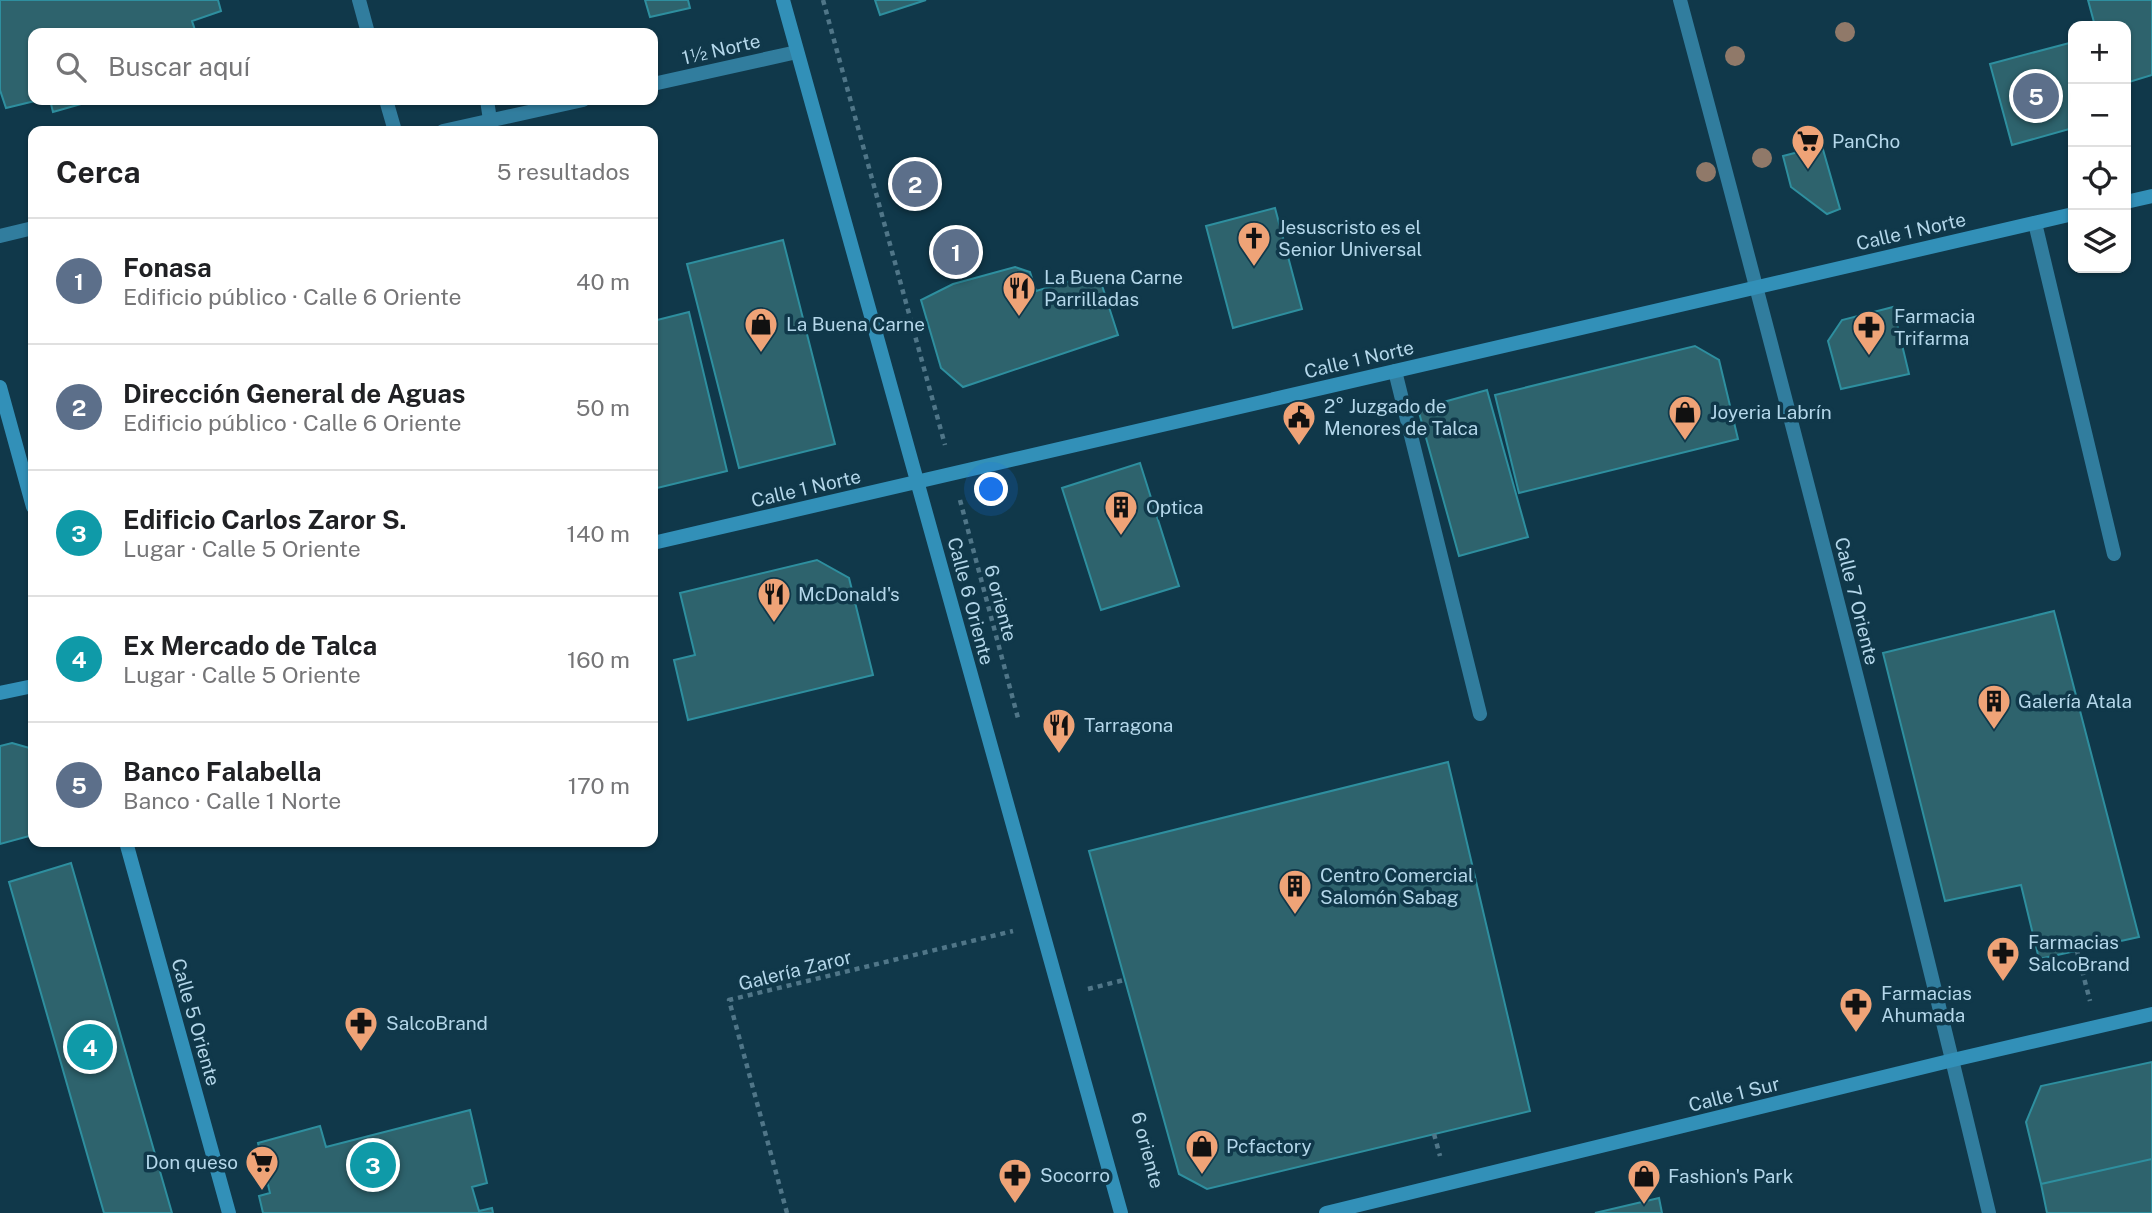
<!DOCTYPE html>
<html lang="es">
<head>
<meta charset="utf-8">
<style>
	body { margin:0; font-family:"Public Sans",sans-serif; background:#f6f6f6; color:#202124 }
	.controls { position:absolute; right:21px; top:21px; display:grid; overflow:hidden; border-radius:14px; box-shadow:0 2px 5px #0004 }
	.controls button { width:63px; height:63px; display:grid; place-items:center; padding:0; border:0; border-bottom:2px solid #e0e0e0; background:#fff; color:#202124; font:35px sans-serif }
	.you { position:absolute; left:992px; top:490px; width:24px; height:24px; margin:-18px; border:5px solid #fff; border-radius:50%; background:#1a73e8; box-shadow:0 0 0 10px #1a73e833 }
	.badge { display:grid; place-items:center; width:46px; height:46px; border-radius:50%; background:#7d5c49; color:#fff; font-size:23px; font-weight:700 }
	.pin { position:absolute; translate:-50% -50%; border:4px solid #fff; box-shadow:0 2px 7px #0006 }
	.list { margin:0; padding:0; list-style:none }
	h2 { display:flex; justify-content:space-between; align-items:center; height:91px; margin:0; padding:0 28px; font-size:30px }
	h2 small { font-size:23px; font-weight:400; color:#757577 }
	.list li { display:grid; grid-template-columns:46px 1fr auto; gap:21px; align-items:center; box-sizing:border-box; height:126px; padding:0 28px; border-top:2px solid #e0e0e0 }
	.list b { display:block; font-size:26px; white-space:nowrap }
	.list p { margin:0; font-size:23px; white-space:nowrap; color:#757577 }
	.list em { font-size:23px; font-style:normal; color:#757577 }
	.icon { flex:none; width:38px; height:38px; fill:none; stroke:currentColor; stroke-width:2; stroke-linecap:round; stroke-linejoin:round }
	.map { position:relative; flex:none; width:2152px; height:1213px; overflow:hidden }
	.search { position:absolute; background:#fff; box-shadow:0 2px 5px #0004; left:28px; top:28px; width:630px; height:77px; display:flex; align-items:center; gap:18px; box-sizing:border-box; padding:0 24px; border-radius:14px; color:#757577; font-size:26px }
	.panel { position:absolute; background:#fff; box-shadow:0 2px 5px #0004; left:28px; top:126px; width:630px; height:721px; border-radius:14px }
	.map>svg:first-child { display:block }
	.building { fill:#2e636d; stroke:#2e8f9f; stroke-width:2 }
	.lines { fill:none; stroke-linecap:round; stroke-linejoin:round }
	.path { stroke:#507688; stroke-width:4.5; stroke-dasharray:5 5; stroke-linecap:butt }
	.service { stroke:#317d9e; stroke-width:14 }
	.minor { stroke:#317d9e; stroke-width:14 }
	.secondary { stroke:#3290b8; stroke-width:14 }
	.tree { fill:#907969 }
	.labels { text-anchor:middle; stroke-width:7; stroke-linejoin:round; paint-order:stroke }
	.street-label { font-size:19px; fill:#b4d7ea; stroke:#10384a }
	.poi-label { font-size:19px; fill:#b4d7ea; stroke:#10384a; text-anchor:start }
</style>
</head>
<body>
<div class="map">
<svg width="2152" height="1213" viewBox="0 0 2152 1213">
	<rect width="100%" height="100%" fill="#10384a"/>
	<path class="building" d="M0,0H218L221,11L192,21L196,33H33V100H39L6,108L0,90Z
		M645,0H688L690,8L650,17Z
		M875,0H926L880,15Z
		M2088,0H2152V75L2126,83V26H2095Z
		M2073,42V128L2012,145L1990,64Z
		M50,100H95L53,112Z
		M1822,146L1840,209L1827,214L1791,187L1783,156Z
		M1275,208L1302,309L1233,328L1206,226Z
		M783,240L835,444L739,468L687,264Z
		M1015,267L1030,272L1036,291L1098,273L1118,335L963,387L941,368L921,300L953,284Z
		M1893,307L1909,374L1841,389L1828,341L1842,320Z
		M689,312L727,471L653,489V321Z
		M1695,346L1719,360L1738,439L1519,493L1495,395Z
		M1487,390L1528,537L1459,556L1418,409Z
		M1140,463L1179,586L1101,610L1062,488Z
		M817,560L849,578L873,675L688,720L674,660L695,655L680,593Z
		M2054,611L2139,937L2039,959L2021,885L1945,901L1883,653Z
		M12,743L33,749V835L0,844V746Z
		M1448,762L1530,1111L1207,1189L1179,1174L1089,851Z
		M71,863L172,1213H104L9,882Z
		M2152,1062V1159L2041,1184L2026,1122L2041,1086Z
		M470,1110L487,1183L472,1187L479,1211L492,1208L493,1213H263L259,1196L270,1193L258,1143L320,1126L326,1147Z
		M2152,1159V1213H2047L2041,1184Z
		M1659,1198L1662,1213H1595Z"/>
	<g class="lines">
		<path class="path" d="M823,0L945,445
			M960,500L1019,722
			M2077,951L2090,1001
			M1088,989L1124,980
			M1434,1134L1440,1156
			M787,1213L729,1000L1013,931"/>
		<path class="service" d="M359,0L368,33
			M386,100L395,131
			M487,100L490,120
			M2035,223L2114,554
			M1395,371L1480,714"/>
		<path class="minor" d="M1680,0C1788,403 1892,807 1989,1213
			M653,84L797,52
			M443,131L583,100
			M0,236L33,228"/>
		<path class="secondary" d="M783,0L1121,1213
			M2126,202L2152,196
			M0,387L33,507
			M653,543L2073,214
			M0,693L33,686
			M126,842L229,1213
			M1326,1213L1953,1060L2152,1014"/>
	</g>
	<g class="tree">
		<circle cx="1845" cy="32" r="10"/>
		<circle cx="1735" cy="56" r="10"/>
		<circle cx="1762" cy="158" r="10"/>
		<circle cx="1706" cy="172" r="10"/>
	</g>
	<defs>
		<symbol id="supermarket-pin" viewBox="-11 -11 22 30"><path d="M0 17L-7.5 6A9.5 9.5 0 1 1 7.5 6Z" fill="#efa377" stroke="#10384a"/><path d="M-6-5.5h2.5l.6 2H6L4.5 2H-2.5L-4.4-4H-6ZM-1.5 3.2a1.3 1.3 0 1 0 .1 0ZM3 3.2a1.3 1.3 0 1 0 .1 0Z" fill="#111"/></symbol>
		<symbol id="church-pin" viewBox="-11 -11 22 30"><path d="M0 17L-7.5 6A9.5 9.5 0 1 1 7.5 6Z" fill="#efa377" stroke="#10384a"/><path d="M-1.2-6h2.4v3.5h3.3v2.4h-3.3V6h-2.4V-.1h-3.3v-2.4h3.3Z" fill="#111"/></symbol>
		<symbol id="restaurant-pin" viewBox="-11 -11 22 30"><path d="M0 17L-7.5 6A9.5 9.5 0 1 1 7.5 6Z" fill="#efa377" stroke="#10384a"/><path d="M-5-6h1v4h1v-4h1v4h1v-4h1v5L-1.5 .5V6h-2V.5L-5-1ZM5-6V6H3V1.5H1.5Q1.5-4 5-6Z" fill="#111"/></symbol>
		<symbol id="shop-pin" viewBox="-11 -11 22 30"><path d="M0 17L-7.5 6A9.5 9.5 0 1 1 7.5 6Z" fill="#efa377" stroke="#10384a"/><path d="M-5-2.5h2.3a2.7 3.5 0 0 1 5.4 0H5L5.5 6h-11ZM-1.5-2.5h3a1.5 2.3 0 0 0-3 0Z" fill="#111"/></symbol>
		<symbol id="pharmacy-pin" viewBox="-11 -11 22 30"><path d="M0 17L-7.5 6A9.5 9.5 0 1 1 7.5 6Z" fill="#efa377" stroke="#10384a"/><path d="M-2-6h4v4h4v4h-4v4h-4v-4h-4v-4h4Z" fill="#111"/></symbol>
		<symbol id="civic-pin" viewBox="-11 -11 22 30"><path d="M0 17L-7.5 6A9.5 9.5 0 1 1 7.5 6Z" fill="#efa377" stroke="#10384a"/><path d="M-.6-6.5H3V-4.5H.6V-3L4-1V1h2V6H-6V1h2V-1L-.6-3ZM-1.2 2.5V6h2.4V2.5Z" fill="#111"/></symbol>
		<symbol id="building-pin" viewBox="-11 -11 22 30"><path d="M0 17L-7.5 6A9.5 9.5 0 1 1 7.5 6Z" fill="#efa377" stroke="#10384a"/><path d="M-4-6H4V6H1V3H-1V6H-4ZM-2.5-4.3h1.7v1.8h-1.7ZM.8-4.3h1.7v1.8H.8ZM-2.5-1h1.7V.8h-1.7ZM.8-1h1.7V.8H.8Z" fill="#111"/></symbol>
	</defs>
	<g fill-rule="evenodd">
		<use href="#supermarket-pin" x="1789" y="122" width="38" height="52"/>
		<use href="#church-pin" x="1235" y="219" width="38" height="52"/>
		<use href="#restaurant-pin" x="1000" y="269" width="38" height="52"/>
		<use href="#shop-pin" x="742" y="305" width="38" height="52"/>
		<use href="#pharmacy-pin" x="1850" y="308" width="38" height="52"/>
		<use href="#shop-pin" x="1666" y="393" width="38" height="52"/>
		<use href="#civic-pin" x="1280" y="398" width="38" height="52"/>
		<use href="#building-pin" x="1102" y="488" width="38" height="52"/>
		<use href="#restaurant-pin" x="755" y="575" width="38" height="52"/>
		<use href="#building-pin" x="1975" y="682" width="38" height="52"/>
		<use href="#restaurant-pin" x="1040" y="706" width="38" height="52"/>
		<use href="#building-pin" x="1276" y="867" width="38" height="52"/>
		<use href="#pharmacy-pin" x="1984" y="934" width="38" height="52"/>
		<use href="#pharmacy-pin" x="1837" y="985" width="38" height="52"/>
		<use href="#pharmacy-pin" x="342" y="1004" width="38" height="52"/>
		<use href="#shop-pin" x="1183" y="1127" width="38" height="52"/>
		<use href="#supermarket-pin" x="243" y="1143" width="38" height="52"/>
		<use href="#pharmacy-pin" x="996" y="1156" width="38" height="52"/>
		<use href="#shop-pin" x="1625" y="1157" width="38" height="52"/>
	</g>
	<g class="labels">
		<g class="street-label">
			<text transform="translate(721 49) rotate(-13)" y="7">1½ Norte</text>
			<text transform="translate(1911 231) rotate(-13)" y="7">Calle 1 Norte</text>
			<text transform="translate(1359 359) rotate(-13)" y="7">Calle 1 Norte</text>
			<text transform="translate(806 488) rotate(-13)" y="7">Calle 1 Norte</text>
			<text transform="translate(971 601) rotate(75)" y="7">Calle 6 Oriente</text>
			<text transform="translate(1857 601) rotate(76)" y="7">Calle 7 Oriente</text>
			<text transform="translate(1001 603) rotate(75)" y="7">6 oriente</text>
			<text transform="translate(795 970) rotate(-14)" y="7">Galería Zaror</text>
			<text transform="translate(196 1022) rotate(74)" y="7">Calle 5 Oriente</text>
			<text transform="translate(1734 1094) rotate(-14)" y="7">Calle 1 Sur</text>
			<text transform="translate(1148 1150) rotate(75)" y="7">6 oriente</text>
		</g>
		<g class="poi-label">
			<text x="1832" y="148">PanCho</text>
			<text x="1278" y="234">Jesuscristo es el<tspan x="1278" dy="22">Senior Universal</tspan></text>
			<text x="1044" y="284">La Buena Carne<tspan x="1044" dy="22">Parrilladas</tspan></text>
			<text x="1894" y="323">Farmacia<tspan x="1894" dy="22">Trifarma</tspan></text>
			<text x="786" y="331">La Buena Carne</text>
			<text x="1324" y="413">2° Juzgado de<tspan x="1324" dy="22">Menores de Talca</tspan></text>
			<text x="1710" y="419">Joyeria Labrín</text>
			<text x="1146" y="514">Optica</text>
			<text x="798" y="601">McDonald's</text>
			<text x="2018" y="708">Galería Atala</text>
			<text x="1084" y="732">Tarragona</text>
			<text x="1320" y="882">Centro Comercial<tspan x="1320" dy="22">Salomón Sabag</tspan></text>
			<text x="2028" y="949">Farmacias<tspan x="2028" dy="22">SalcoBrand</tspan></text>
			<text x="1881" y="1000">Farmacias<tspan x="1881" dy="22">Ahumada</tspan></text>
			<text x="386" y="1030">SalcoBrand</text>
			<text x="1226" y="1153">Pcfactory</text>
			<text x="238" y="1169" text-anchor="end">Don queso</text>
			<text x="1040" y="1182">Socorro</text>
			<text x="1668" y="1183">Fashion's Park</text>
		</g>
	</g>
</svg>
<div class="controls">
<button>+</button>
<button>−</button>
<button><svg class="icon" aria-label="locate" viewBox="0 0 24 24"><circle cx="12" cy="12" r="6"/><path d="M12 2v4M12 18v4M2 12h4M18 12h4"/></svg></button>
<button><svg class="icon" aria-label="layers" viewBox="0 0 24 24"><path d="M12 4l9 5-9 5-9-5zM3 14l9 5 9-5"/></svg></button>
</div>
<div class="you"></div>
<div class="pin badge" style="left:956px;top:252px;background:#5c6f8a">1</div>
<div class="pin badge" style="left:915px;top:184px;background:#5c6f8a">2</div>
<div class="pin badge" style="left:373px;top:1165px;background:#0f9aa8">3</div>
<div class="pin badge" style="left:90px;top:1047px;background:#0f9aa8">4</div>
<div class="pin badge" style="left:2036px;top:96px;background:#5c6f8a">5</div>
<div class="search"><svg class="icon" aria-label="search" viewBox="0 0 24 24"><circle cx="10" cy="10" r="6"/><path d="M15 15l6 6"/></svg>Buscar aquí</div>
<section class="panel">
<h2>Cerca<small>5 resultados</small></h2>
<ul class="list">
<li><span class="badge" style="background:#5c6f8a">1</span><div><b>Fonasa</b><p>Edificio público · Calle 6 Oriente</p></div><em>40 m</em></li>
<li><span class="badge" style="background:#5c6f8a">2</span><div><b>Dirección General de Aguas</b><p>Edificio público · Calle 6 Oriente</p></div><em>50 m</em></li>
<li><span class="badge" style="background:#0f9aa8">3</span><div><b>Edificio Carlos Zaror S.</b><p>Lugar · Calle 5 Oriente</p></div><em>140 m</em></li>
<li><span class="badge" style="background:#0f9aa8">4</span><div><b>Ex Mercado de Talca</b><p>Lugar · Calle 5 Oriente</p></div><em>160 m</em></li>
<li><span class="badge" style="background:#5c6f8a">5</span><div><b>Banco Falabella</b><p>Banco · Calle 1 Norte</p></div><em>170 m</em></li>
</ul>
</section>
</div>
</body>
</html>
